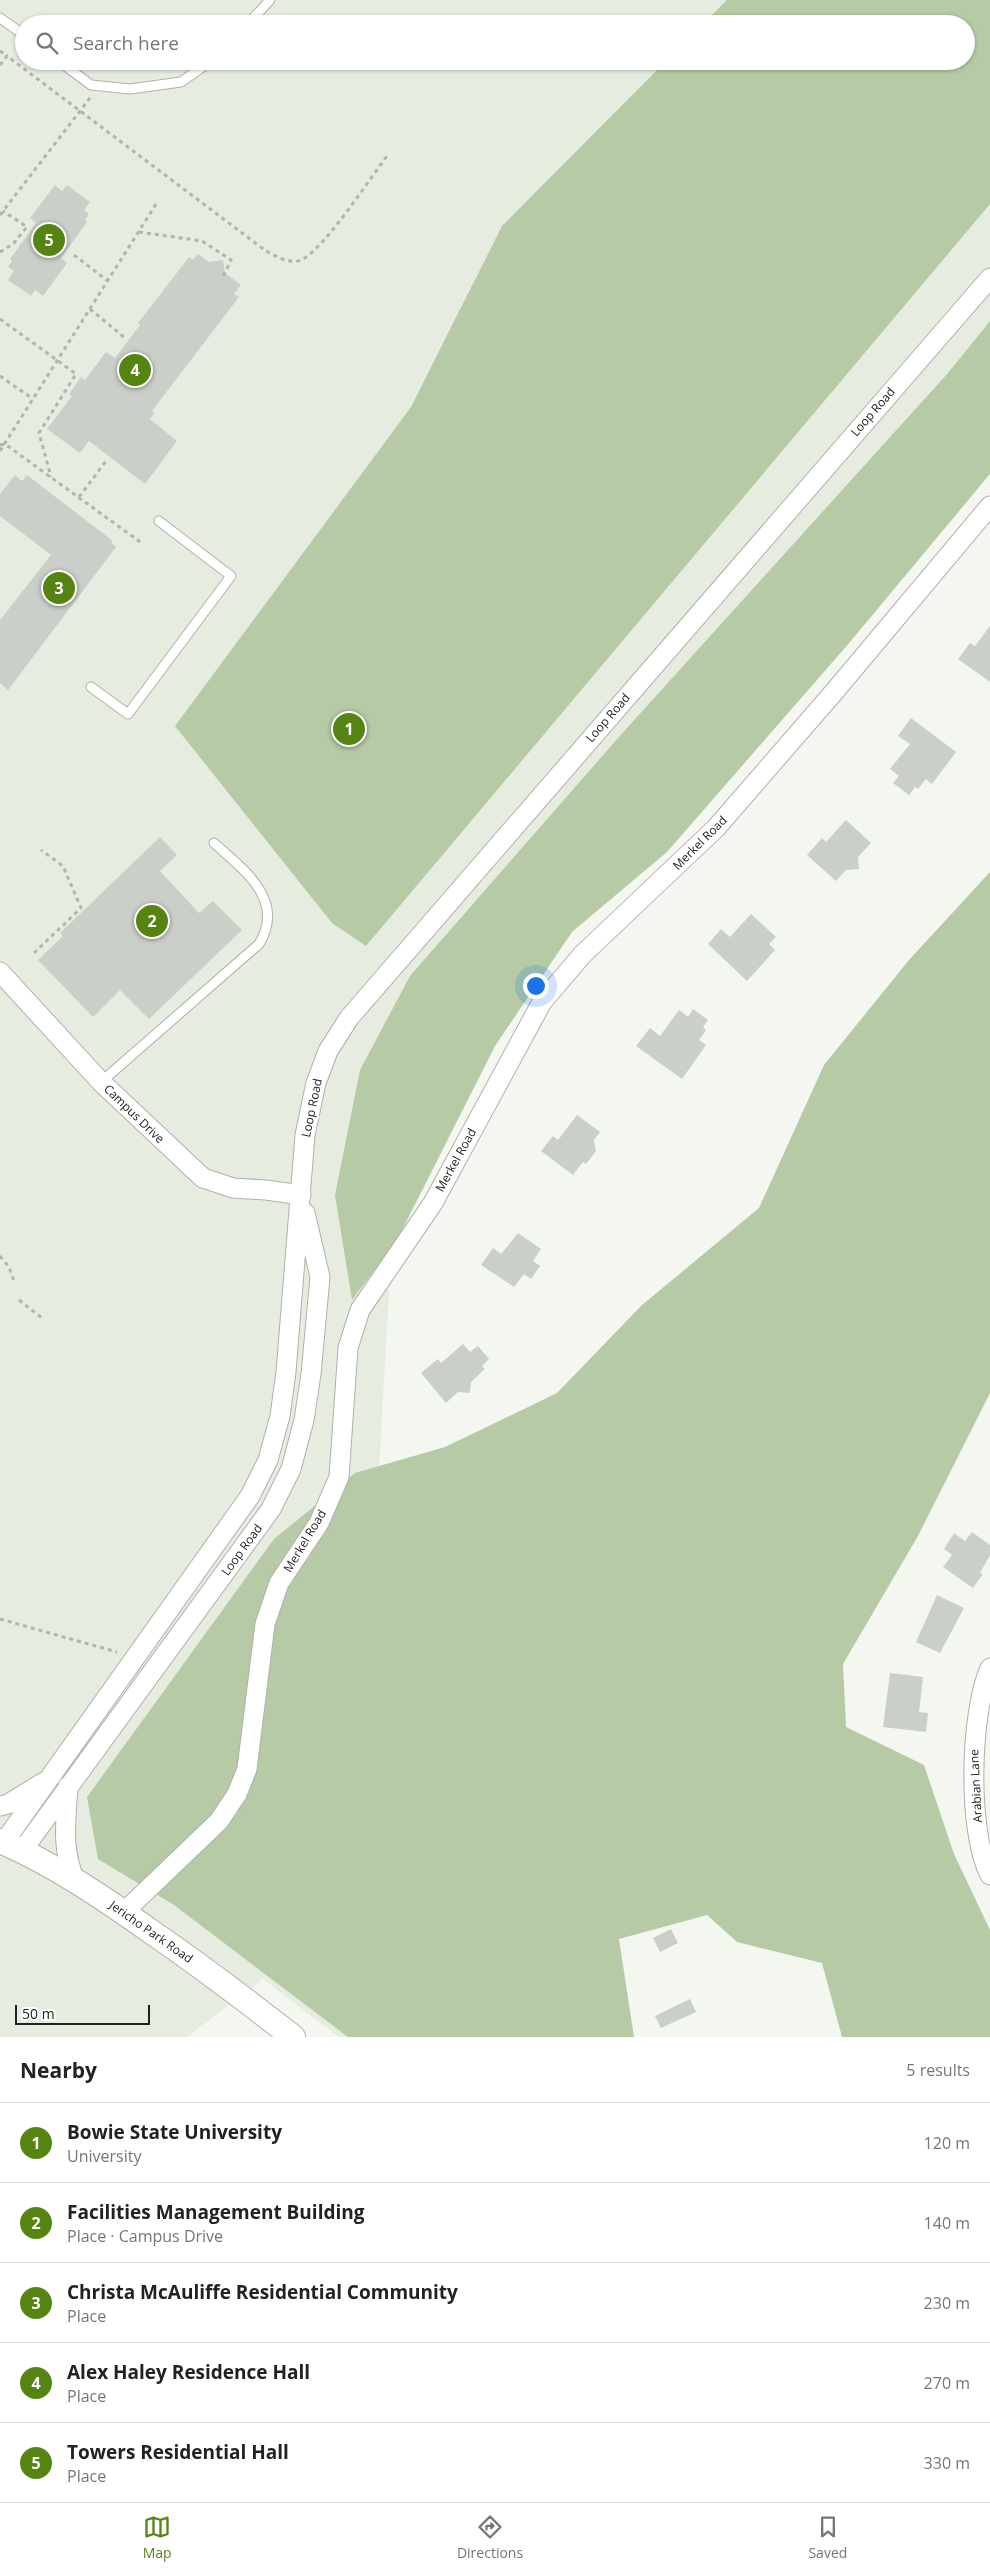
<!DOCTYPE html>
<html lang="en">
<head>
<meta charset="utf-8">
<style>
	body { margin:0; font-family:"Open Sans",sans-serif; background:#f2f2f2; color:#222 }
	.scale { position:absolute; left:15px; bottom:12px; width:135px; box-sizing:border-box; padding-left:5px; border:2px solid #212220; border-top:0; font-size:14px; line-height:18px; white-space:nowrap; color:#212220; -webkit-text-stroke:4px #fff; paint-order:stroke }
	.you { position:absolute; left:535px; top:985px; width:18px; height:18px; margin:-12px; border:4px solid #fff; border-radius:50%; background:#1a73e8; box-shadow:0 0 0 8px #1a73e833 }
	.badge { display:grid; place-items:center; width:32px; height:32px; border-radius:50%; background:#568412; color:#fff; font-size:16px; font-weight:700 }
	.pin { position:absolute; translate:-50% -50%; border:2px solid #fff; box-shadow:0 1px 5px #0006 }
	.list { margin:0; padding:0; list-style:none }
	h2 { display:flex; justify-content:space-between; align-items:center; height:65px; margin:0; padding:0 20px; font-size:21px }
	h2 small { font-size:16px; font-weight:400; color:#767676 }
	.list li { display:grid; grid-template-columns:32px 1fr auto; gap:15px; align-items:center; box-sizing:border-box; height:80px; padding:0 20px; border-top:1px solid #e0e0e0 }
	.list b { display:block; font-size:19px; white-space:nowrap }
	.list p { margin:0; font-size:16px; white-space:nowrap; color:#767676 }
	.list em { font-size:16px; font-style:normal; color:#767676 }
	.icon { flex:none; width:28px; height:28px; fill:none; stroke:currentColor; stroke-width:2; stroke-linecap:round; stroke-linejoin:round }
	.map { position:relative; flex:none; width:990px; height:2037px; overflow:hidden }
	.search { position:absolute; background:#fff; box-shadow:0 1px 4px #0004; left:15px; right:15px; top:15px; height:55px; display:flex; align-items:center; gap:12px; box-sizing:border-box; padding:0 18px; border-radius:28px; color:#767676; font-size:19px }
	.sheet { height:465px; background:#fff }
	nav { display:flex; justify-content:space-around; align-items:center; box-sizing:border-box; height:70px; border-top:1px solid #e0e0e0; background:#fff; font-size:14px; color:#767676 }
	nav a { display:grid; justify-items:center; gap:2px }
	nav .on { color:#568412 }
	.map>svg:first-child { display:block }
	.built { fill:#e6ede0; fill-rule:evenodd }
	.forest { fill:#b6caa5 }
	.building { fill:#cbcfc9 }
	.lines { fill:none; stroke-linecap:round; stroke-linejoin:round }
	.service-casing { stroke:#aeb1ab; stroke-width:11 }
	.minor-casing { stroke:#aeb1ab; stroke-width:21 }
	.tertiary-casing { stroke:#aeb1ab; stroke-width:26 }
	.path { stroke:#b1b4af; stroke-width:3; stroke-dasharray:4 4; stroke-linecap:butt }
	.service { stroke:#fff; stroke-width:9 }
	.minor { stroke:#fff; stroke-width:19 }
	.tertiary { stroke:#fff; stroke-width:24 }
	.labels { text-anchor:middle; stroke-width:4; stroke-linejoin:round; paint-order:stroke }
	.street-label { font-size:12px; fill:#212220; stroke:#fff }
</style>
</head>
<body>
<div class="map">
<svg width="990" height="2037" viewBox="0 0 990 2037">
	<rect width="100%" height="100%" fill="#f3f7f0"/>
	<path class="built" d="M0,0H990V371L405,1087L392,1240L347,2037H339L263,1979L187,2037H0ZM24,24H966V61H24Z"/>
	<path class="forest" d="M727,0H990V204L366,946L332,923L175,726L411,407L502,226L666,61H966V24H703Z
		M990,321V474L850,642L667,852L572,932L495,1046L397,1240L352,1300L335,1195L360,1070L410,976L618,738L948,373Z
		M990,872V1393L918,1536L843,1664L846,1727L924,1765L954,1854L990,1930V2037H842L822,1963L737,1942L707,1915L619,1939L634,2037H348L174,1905L98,1859L87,1797L274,1539L355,1473L445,1447L557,1393L642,1305L759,1208L824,1065L909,960Z"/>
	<path class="building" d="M55,185L62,191L67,185L90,202L84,210L89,214L85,220L87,222L61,258L67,263L43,296L35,290L31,296L8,280L14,271L8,267L12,261L10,259L36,223L30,218Z
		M198,254L209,262L223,260L225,273L241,285L234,294L239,297L152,411L155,413L150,419L177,441L145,484L89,441L80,453L47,429L72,396L69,394L81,377L85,380L106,352L115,358L140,325L138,323L189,257L193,260Z
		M15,475L22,481L27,475L113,541L111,543L116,547L8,690L0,683V620L51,555L0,516V494Z
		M990,626V682L958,659L970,643L975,646Z
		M911,718L956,752L932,784L926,779L918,789L915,787L909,795L893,783L899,776L890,769L910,744L898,736Z
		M846,820L871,843L858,857L859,869L846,870L836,881L807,855L822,838L826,842Z
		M160,837L177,855L160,871L199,913L213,901L242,930L149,1019L120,990L93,1017L38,960L63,936L60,933Z
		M751,914L776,937L769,944L775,950L747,981L708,944L721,929L730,937Z
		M693,1009L708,1020L703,1027L706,1030L699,1040L706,1045L682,1079L636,1046L650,1028L660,1036L679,1010L688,1017Z
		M577,1115L600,1132L594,1140L596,1151L586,1164L583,1162L573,1175L541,1151L553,1136L558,1140Z
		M518,1233L541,1249L533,1261L540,1266L531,1279L524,1274L514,1287L481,1265L493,1248L501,1254Z
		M463,1344L470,1352L478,1346L489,1359L482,1366L485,1369L471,1382L470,1393L458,1392L446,1403L421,1373L438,1359L441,1363Z
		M972,1532L990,1545V1555L980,1573L983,1574L973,1588L943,1567L952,1555L944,1549L954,1533L965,1541Z
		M937,1595L964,1608L940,1653L916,1642Z
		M890,1673L923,1677L919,1712L928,1713L926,1732L883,1727Z
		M671,1929L678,1943L660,1952L653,1938Z
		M690,1999L696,2012L661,2028L655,2016Z"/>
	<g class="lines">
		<defs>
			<path id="service" d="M0,18L24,35
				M248,24L270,0
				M59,61L91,85L130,89L181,82L211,61
				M91,687L128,714L231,576L159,521
				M101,1082L259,944C286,900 244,870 214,843"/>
			<path id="minor" d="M0,972L101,1082L203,1178L233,1188L266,1190L301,1195
				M990,1668C970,1713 967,1831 990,1875
				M68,1786C66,1822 61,1847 75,1881
				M0,1806L8,1804L44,1782
				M4,1842L250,1496L268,1460L280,1416L286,1372L305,1135L316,1083L328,1051L349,1018L990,278
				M22,1851L271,1509L291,1469L304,1420L311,1374L320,1277L305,1213
				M124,1912L219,1821L237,1794L247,1769L265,1624L279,1583L319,1523L339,1477L348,1348L360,1310L433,1203L542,1002L583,954L716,828L834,692L990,506"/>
			<path id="tertiary" d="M0,1841C54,1864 105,1899 153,1933C201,1966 247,2001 293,2037"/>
		</defs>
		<use href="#service" class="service-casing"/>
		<use href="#minor" class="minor-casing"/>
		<use href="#tertiary" class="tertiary-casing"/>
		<path class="path" d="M0,51L7,56
			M0,65L7,56L266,251C276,256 286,263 298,261C319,257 371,177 387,156
			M0,215L90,98
			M139,232L202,241L231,260L223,277
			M0,252L13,244L27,227L3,211
			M74,255L108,281
			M90,309L125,338
			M0,319L76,374L39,433L51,477
			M0,376L33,399
			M0,445L5,444L143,544
			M0,451L158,201
			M79,497L106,461
			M34,953L81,908L63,866L41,850
			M0,1256L9,1267L14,1281
			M19,1300L42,1318
			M0,1619L117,1652"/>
		<use href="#service" class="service"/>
		<use href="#minor" class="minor"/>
		<use href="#tertiary" class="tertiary"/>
	</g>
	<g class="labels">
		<g class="street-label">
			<text transform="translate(873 412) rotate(-49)" y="4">Loop Road</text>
			<text transform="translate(608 718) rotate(-49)" y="4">Loop Road</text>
			<text transform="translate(700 843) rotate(-45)" y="4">Merkel Road</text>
			<text transform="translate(312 1108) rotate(-78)" y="4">Loop Road</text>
			<text transform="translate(134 1114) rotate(44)" y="4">Campus Drive</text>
			<text transform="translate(456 1160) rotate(-61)" y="4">Merkel Road</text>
			<text transform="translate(305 1541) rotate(-59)" y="4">Merkel Road</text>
			<text transform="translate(242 1550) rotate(-54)" y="4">Loop Road</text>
			<text transform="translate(976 1786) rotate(-93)" y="4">Arabian Lane</text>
			<text transform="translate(151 1932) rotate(35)" y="4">Jericho Park Road</text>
		</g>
	</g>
</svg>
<div class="scale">50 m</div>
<div class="you"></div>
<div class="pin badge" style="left:349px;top:729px">1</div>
<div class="pin badge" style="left:152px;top:921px">2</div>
<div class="pin badge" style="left:59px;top:588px">3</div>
<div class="pin badge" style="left:135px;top:370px">4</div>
<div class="pin badge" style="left:49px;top:240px">5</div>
<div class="search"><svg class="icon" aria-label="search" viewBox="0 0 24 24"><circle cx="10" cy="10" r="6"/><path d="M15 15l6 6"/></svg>Search here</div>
</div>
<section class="sheet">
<h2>Nearby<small>5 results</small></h2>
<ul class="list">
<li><span class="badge">1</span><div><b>Bowie State University</b><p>University</p></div><em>120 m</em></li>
<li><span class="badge">2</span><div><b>Facilities Management Building</b><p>Place · Campus Drive</p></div><em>140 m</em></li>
<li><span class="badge">3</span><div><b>Christa McAuliffe Residential Community</b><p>Place</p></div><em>230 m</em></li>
<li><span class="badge">4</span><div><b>Alex Haley Residence Hall</b><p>Place</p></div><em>270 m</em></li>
<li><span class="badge">5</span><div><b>Towers Residential Hall</b><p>Place</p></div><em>330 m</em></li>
</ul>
</section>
<nav>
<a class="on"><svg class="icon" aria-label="map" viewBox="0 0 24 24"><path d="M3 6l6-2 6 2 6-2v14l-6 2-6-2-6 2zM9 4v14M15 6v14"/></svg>Map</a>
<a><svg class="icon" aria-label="directions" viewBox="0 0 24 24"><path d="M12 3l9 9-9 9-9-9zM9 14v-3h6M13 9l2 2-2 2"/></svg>Directions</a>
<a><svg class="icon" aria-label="saved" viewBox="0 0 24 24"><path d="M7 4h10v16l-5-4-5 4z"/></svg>Saved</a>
</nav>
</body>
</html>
